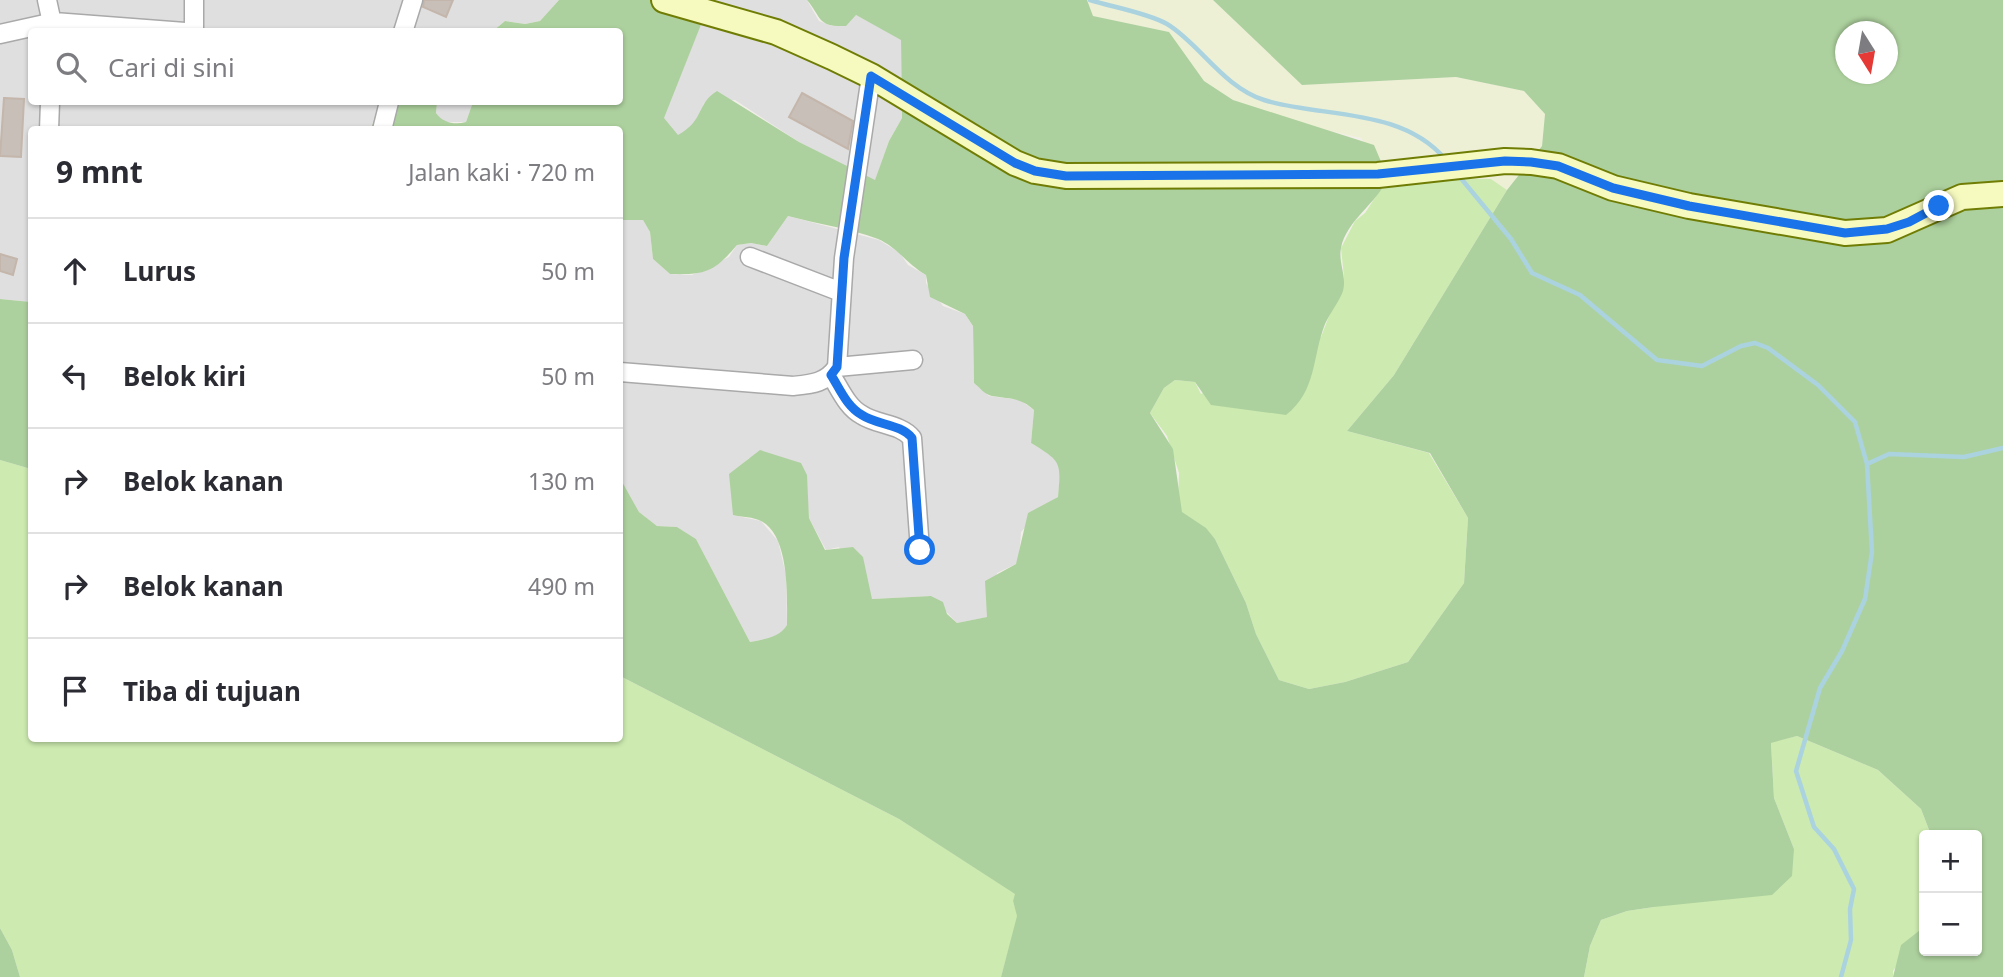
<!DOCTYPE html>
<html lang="id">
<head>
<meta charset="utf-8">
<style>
	body { margin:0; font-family:"Noto Sans",sans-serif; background:#f7f7f7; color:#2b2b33 }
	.controls { position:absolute; right:21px; bottom:21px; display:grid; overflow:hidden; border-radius:7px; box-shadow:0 2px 5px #0004 }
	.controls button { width:63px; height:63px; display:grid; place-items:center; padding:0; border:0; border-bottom:2px solid #e1e1e2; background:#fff; color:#2b2b33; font:35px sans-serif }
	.compass { position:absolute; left:1835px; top:21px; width:63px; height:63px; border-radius:50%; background:#fff; box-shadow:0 2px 5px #0004; rotate:169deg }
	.stop { position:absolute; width:21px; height:21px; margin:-16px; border:5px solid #1a73e8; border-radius:50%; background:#fff }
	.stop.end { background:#1a73e8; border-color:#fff; box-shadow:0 2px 7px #0008 }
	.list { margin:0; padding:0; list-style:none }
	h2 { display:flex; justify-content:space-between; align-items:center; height:91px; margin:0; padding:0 28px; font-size:30px }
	h2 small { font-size:23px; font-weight:400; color:#7c7c81 }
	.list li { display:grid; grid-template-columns:46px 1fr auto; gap:21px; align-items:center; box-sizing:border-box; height:105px; padding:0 28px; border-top:2px solid #e1e1e2 }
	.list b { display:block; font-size:26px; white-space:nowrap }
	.list em { font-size:23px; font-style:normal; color:#7c7c81 }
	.icon { flex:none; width:38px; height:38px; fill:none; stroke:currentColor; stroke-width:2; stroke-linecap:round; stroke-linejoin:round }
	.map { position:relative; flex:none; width:2003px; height:977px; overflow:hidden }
	.search { position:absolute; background:#fff; box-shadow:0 2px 5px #0004; left:28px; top:28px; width:595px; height:77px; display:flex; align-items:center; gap:18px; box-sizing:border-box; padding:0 24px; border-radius:7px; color:#7c7c81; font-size:26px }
	.panel { position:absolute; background:#fff; box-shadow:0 2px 5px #0004; left:28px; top:126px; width:595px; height:616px; border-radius:7px }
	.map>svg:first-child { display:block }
	.residential { fill:#e0dfdf }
	.farmland { fill:#eef0d5 }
	.grass { fill:#cdebb0 }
	.forest { fill:#add19e; fill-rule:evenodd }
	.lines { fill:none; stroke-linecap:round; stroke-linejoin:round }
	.stream { stroke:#aad3df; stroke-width:4.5 }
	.building { fill:#c7bfb8; stroke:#c4b6ab; stroke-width:2 }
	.street-casing { stroke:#a9a9a9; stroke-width:21 }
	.secondary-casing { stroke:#707d05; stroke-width:28 }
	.street { stroke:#fff; stroke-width:18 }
	.secondary { stroke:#f7fabf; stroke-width:24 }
	.route { stroke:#1a73e8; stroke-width:9 }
</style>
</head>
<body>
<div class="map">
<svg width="2003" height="977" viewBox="0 0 2003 977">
	<rect width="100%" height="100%" fill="#f2efe9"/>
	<path class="residential" d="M0,0H559L540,21L525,24L505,21L493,31L32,32V102H379L371,129L32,130L31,302L0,299Z
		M716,0H807L819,21L832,26L856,15L901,39L902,118L889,141L875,181L799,142L735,100L704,103L697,123L678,136L663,118L710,2Z
		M437,102H473L466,122H446L440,119L436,113Z
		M788,216L879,240L900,253L908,265L926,275V283L943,306L965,314L973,326L974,383L989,396L1020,400L1034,410L1031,443L1057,459L1061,466L1058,497L1046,505L1021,532L1019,558L1016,564L997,573L988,617L957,623L931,596L872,599L839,547L826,550L809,518L807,490L749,458L740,467L733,515L761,521L778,541L786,575L787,625L783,632L772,638L750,642L696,539L677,527L657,526L639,512L620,478V225L622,220H643L650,232L653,259L670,274L692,275L729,257L737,245L751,243L767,246Z"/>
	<path class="farmland" d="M1087,0H1213L1302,85L1456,77L1524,91L1545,114L1542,146L1507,190L1491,179L1388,178L1361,138L1304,125L1233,100L1204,81L1169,32L1093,16Z"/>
	<path class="grass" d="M1388,178L1491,179L1507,190L1394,375L1347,431L1429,453L1468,518L1464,583L1408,662L1345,682L1309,689L1279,680L1256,634L1246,603L1215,539L1206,529L1182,513L1178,500L1179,473L1167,436L1150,413L1164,388L1175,380L1195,382L1201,394L1321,337L1344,277L1341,248L1355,221L1365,213Z
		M0,460L31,469L32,738H620V676L899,819L1016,894L1013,901L1018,916L1001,977H20L12,950L0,928Z
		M1797,736L1878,770L1921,809L1931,835H1924V927L1893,971V977H1584L1590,946L1601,920L1627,911L1654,907L1794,849L1774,798L1771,742Z"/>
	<path class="forest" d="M559,0H716L710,2L664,118L678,135C705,120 696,104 717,91L799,142L875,180L889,141L902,118L901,40L856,15L846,26C817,27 822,18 807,0H1087L1093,16L1169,32L1204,81L1233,100L1374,145L1388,178C1377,203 1346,221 1341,248C1338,262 1347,277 1343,291C1339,302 1330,313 1325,324C1312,357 1317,391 1286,415L1211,405L1195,382L1175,380L1164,388L1150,413L1173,449L1182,512L1206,528L1215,539L1246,603L1256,634L1279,680L1309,689L1345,682L1408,662L1464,583L1468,518L1430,453L1347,431L1394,375L1507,190L1542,146L1545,114L1524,91L1456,77L1302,85L1213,0H2003V977H1893L1901,945L1924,927V951H1977V835H1931L1921,809L1878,770L1797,736L1771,743L1774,798L1794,849L1792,876L1772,895L1654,907L1627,911L1601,920L1590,946L1584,977H1001L1017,916L1013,901L1015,894L899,819L620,676V478L639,512L657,526L677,527L696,539L750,642C764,639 779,638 787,625C787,597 790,536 761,521C754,517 741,517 733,515L729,474L760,450L801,463L807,475L809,518L825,550L853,547L863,557L872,599L931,596L943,602L947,614L957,623L987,617L985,581L1016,564L1028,513L1058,497C1061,462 1062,462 1031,443L1034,410C1020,397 1009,399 992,396C985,395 979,387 974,383L973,326L965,314L930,297L926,275C908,265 897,247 878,239C850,228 817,224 788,216L767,246L751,243L737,245C714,272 706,275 670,274L653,259L650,232L643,220H623L620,225V130H371L379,102H437L436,113C443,123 455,125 466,122L473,102H620V32L493,31L505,21L525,24L540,21ZM1846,32H1888V74H1846Z
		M0,299L31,302V469L0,460Z
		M0,928L12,950L20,977H0Z"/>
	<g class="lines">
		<path class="stream" d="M1090,0C1112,7 1148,13 1167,24C1199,43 1223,87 1264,100C1322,118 1401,107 1445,159
			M1459,176L1511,239L1532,273L1580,295L1657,360L1702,366L1741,346L1755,343L1768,348L1818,385L1855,422L1867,464L1872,552L1865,599L1842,651L1820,688L1796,771L1814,827L1834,849L1854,889L1850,909L1851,940L1841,977
			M1867,464L1889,454L1964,457L2003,448"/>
	</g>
	<path class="building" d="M424,0H453L446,17L423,7Z
		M802,93L853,121L848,149L789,117Z
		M4,98L24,99L21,157L0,156Z
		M0,254L17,259L13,275L0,271Z"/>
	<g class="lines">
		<defs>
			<path id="street" d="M47,0L54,32
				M194,0V32
				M403,32L413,0
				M0,34L54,22L185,32
				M49,130L50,102
				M382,130L389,102
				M750,257L841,292
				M837,367L913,360
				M620,372L793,386C812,384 826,383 837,367L844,258L871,76
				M831,375C840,389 847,407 862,415C877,425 901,424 912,438L920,550"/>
			<path id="secondary" d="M664,0L776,32L832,57L871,76L1015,163L1035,171L1066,176L1378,175L1505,161L1531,162L1558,166L1613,188L1689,206L1845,233L1887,230L1962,197L2003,194"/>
		</defs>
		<use href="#street" class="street-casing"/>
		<use href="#secondary" class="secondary-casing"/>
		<use href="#street" class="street"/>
		<use href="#secondary" class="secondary"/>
	</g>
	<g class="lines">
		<path class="route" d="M920,550L912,438C901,424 877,425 862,415C847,407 840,389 831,375L837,367L844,258L871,76L1015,163L1035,171L1066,176L1378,174L1505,161L1531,162L1558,166L1613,188L1689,206L1845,233L1887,229L1909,222L1939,206"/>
	</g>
</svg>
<div class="controls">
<button>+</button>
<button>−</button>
</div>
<svg class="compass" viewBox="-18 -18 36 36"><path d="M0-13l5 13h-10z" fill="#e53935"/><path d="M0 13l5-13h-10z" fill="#7c7c81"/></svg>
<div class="stop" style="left:920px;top:550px"></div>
<div class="stop end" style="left:1939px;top:206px"></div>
<div class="search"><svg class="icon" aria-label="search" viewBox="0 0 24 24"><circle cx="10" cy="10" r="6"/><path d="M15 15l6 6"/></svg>Cari di sini</div>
<section class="panel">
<h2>9 mnt<small>Jalan kaki · 720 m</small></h2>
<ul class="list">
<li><svg class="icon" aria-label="ahead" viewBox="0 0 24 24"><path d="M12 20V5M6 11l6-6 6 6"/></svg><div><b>Lurus</b></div><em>50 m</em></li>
<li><svg class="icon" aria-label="left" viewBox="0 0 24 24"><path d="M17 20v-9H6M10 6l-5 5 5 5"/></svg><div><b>Belok kiri</b></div><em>50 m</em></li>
<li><svg class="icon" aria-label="right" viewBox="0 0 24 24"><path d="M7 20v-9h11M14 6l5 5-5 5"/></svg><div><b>Belok kanan</b></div><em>130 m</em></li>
<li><svg class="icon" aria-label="right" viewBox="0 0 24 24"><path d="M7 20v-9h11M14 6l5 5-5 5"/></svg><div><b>Belok kanan</b></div><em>490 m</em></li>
<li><svg class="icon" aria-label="arrive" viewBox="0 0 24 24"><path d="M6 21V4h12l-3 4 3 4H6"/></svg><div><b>Tiba di tujuan</b></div></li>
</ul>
</section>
</div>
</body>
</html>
